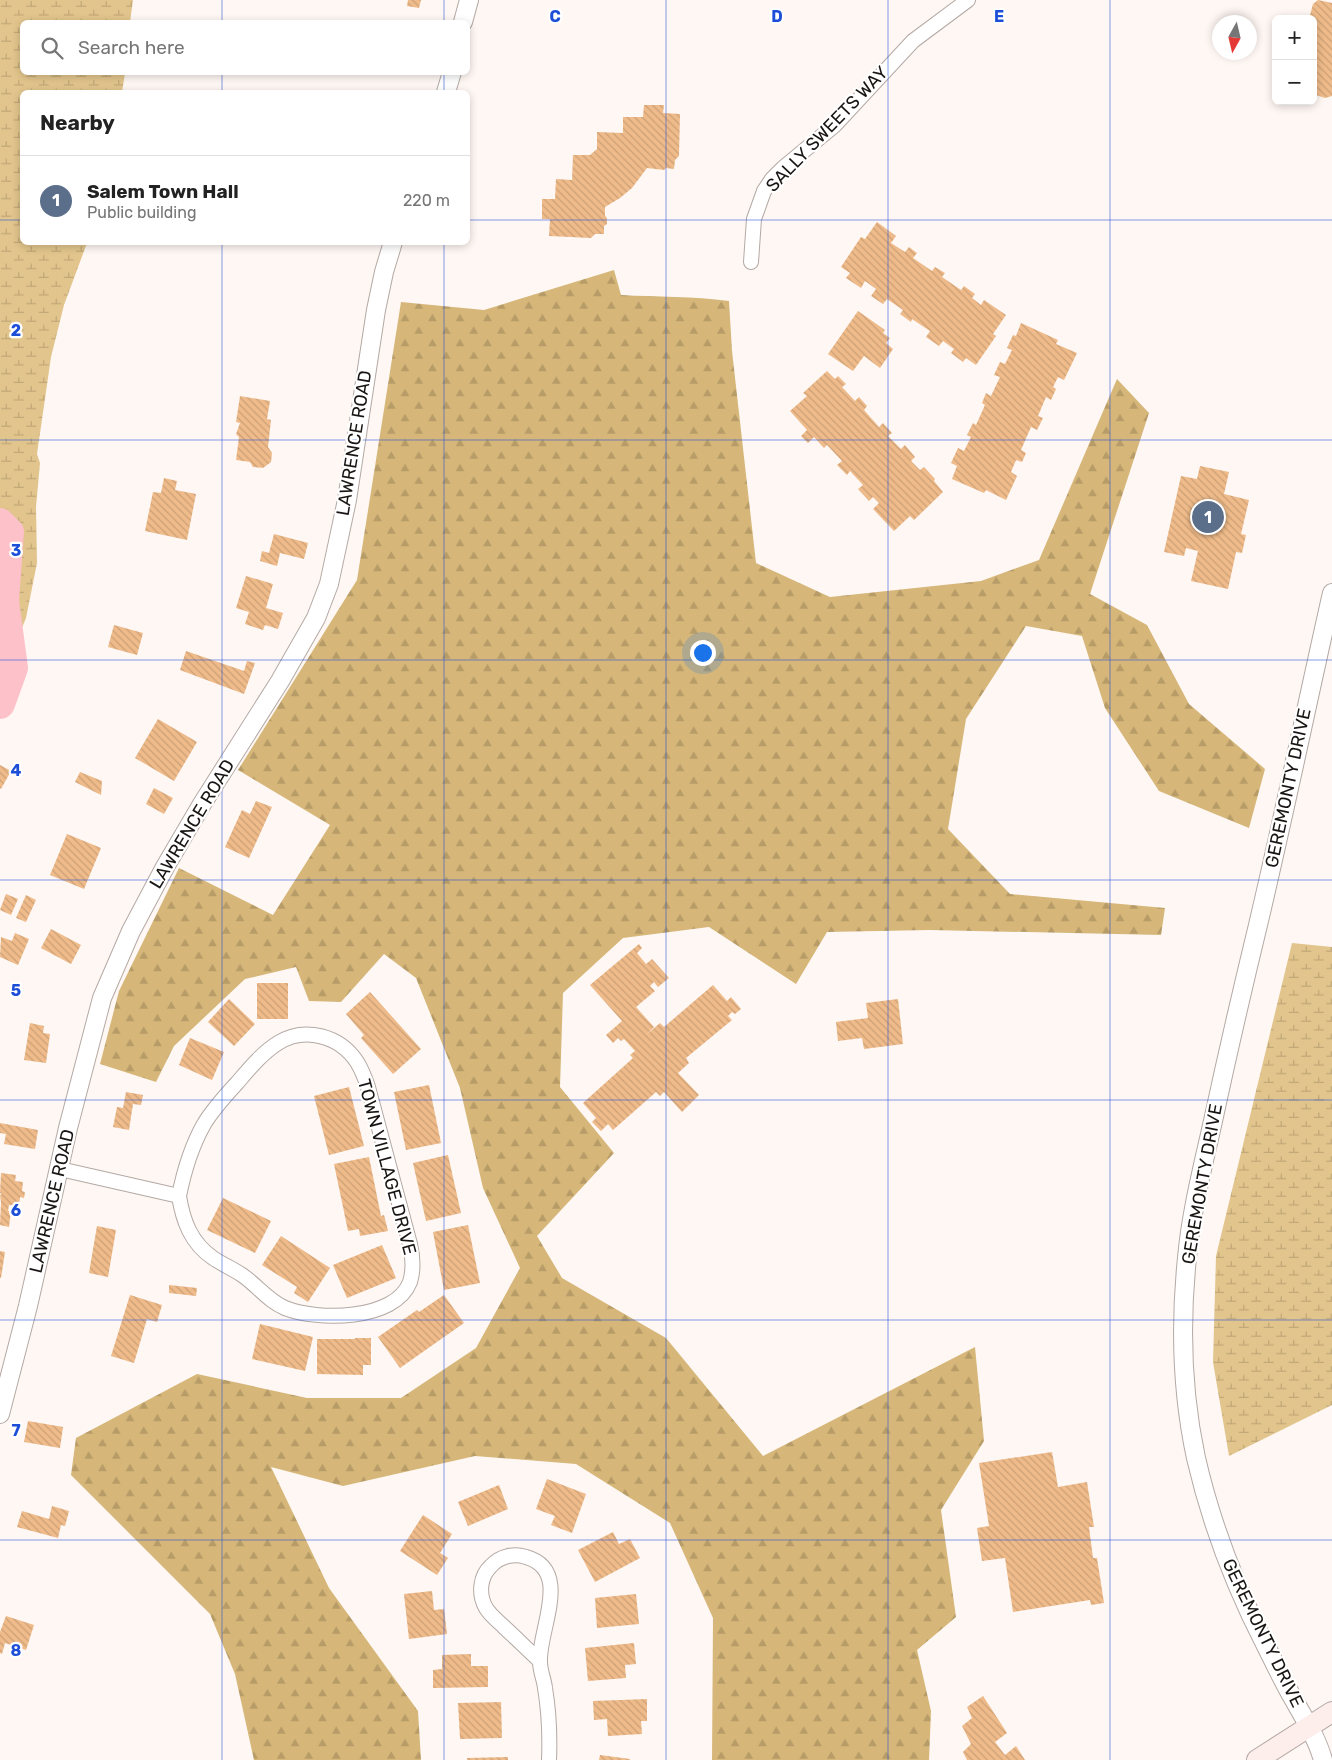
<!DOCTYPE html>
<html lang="en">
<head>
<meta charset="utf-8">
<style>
	body { margin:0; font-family:Rubik,sans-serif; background:#f2f2f2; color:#222 }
	.controls { position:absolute; right:15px; top:15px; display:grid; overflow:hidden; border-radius:8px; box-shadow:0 2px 8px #0003 }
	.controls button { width:45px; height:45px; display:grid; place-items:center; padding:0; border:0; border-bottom:1px solid #e0e0e0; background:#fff; color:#222; font:25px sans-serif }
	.compass { position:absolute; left:1212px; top:15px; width:45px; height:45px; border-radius:50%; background:#fff; box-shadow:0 2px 8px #0003; rotate:188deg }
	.you { position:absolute; left:702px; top:652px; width:18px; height:18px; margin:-12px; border:4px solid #fff; border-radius:50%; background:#1a73e8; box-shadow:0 0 0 8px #1a73e833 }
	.badge { display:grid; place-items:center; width:32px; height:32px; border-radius:50%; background:#357e24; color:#fff; font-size:16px; font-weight:700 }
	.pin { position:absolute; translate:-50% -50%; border:2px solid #fff; box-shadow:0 1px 5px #0006 }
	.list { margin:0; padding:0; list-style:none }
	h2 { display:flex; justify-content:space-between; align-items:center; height:65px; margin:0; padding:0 20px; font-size:21px }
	h2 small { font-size:16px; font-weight:400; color:#767676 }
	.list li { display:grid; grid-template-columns:32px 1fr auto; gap:15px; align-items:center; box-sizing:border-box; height:90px; padding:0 20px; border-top:1px solid #e0e0e0 }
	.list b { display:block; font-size:19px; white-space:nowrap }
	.list p { margin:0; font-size:16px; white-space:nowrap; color:#767676 }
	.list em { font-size:16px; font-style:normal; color:#767676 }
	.icon { flex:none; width:28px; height:28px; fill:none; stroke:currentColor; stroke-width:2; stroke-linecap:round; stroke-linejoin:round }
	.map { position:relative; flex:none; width:1332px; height:1760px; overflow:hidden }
	.search { position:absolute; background:#fff; box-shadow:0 2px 8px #0003; left:20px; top:20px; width:450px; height:55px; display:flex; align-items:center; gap:12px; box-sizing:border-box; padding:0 18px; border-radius:8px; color:#767676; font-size:19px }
	.panel { position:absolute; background:#fff; box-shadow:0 2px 8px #0003; left:20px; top:90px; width:450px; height:155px; border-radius:8px }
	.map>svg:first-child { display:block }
	.forest { fill:url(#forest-firs) }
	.wetland { fill:url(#wetland-marsh) }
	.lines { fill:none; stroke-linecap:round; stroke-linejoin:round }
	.river { stroke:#fdc1ca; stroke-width:28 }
	.building { fill:url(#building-back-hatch) }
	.minor-casing { stroke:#b3a9a5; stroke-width:16 }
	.tertiary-casing { stroke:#b3a9a5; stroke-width:20 }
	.secondary-casing { stroke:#b3a9a5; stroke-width:22 }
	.minor { stroke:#fff; stroke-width:14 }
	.tertiary { stroke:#fff; stroke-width:18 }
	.secondary { stroke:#fdeeec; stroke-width:20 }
	.grid { fill:none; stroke:#1d4ed8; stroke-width:1; stroke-opacity:0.55 }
	.labels { text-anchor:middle; stroke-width:4.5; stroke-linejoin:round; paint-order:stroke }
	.street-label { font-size:18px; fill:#191514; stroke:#fff }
	.grid-label { font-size:16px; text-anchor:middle; font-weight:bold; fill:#1d4ed8; stroke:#fff; stroke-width:4.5; stroke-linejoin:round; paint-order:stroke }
</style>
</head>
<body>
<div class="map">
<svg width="1332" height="1760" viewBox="0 0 1332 1760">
	<defs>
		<pattern id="forest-firs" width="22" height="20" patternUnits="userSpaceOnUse" patternTransform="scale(1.25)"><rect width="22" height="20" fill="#d6b779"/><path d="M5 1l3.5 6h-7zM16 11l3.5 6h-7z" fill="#b79c68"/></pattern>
		<pattern id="wetland-marsh" width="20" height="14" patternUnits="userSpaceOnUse" patternTransform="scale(1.25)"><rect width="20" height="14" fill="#e2c58c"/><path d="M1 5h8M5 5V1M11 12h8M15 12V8" fill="none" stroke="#c1a878"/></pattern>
		<pattern id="building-back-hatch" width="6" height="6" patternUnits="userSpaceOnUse" patternTransform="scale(1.25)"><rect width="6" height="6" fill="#efbb8a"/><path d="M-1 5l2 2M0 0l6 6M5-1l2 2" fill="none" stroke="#cca076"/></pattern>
	</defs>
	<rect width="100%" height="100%" fill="#fff7f3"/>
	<path class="forest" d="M614,270L621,295C657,297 693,296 729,301L732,351L756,563L830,597L981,581L1039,560L1117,379L1149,413L1090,594L1147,625L1189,704L1265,769L1249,828L1159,791L1105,708L1082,636L1026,626L966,719L948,829L1010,894L1165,908L1161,935L930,930L827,932L796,984L709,927L623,938L563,993L560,1087L614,1153L537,1236L562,1278L666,1338L763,1456L975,1347L984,1441L941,1510L956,1617L917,1650L931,1711L929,1760H712L713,1618L670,1523L576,1464L475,1456L343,1486L271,1467L329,1588L418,1711L421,1760H254L235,1674L210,1614L71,1475L76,1438L197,1374L307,1398H401L476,1348L520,1268L483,1188L460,1088L416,978L384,954L341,1002L309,1001L296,967L245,979L174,1046L156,1082L100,1064L119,991L179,868L273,915L330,825L238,770L357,580L401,302L484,310Z"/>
	<path class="wetland" d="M0,0H133L130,22H22V72L125,73L122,92H22V242L87,243L64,305L51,357L37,454L40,463L36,507L37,563L26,618L0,681Z
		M1292,943L1332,947V1405L1229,1456L1213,1362L1216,1256Z"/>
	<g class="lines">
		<path class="river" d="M0,522L10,532L5,601L14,668L1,704L0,705"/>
	</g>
	<path class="building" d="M408,0H421L419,8L407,6Z
		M1318,0L1332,3V96L1325,98L1313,94V19H1309L1313,4Z
		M644,105H664L663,113L680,114L679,156L675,160L674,169L666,168L664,170L647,168L632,188L620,198L605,207V216L607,218V224L604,226V234H595L591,238L549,236L550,219H542V199H555L556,179L572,180L573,155H590L597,149V132L623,133V117H643Z
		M877,222L896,236L891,243L905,252L909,247L917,253L913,258L932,271L935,267L945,273L942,277L961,290L964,286L975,294L972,298L981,305L984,300L1006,315L993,334L996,336L976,365L966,358L963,362L951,353L954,349L943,341L939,346L926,337L930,331L912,319L911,322L900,314L903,310L887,299L883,304L871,296L876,289L865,281L861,288L846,278L850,273L841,267L861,237L865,239Z
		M858,311L885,330L883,333L890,338L886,343L893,349L880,368L864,356L853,371L828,354Z
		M1021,323L1058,340L1056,344L1077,353L1064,380L1058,377L1053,387L1056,389L1051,400L1046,397L1038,416L1043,418L1037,430L1031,427L1021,450L1026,453L1022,462L1016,460L1011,472L1017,476L1006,500L986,490L984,493L952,479L957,466L951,463L958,448L964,451L971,437L967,435L973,423L976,425L985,405L982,403L986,393L991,396L1000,377L994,375L1000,362L1005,364L1012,350L1007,348L1013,335L1016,336Z
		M827,371L835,379L838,376L846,384L842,387L855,401L859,397L867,406L864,410L879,427L883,423L892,433L888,436L901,449L905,445L915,457L911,461L920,470L924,467L935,479L934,481L943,492L914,520L910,516L894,531L873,509L879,503L873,497L869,501L858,489L863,485L850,471L847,475L837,465L842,461L827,445L824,448L814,437L808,443L801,436L807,430L790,411L807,396L803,393Z
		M240,396L270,401L267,419L271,420L268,447L272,453L271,462L263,468L253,467L250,462L236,460L239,437L236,434L240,423L236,422Z
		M1200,466L1229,472L1224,494L1249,500L1241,534L1246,535L1242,553L1236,552L1228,589L1191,581L1198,551L1186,548L1184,556L1164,552L1181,476L1197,479Z
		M164,478L177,481L175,490L196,494L187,540L145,531L153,492L161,493Z
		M274,534L308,543L304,559L280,553L277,566L260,561L262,551L269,553Z
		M246,576L273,584L266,608L283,613L278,629L265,625L263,630L245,624L249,612L236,608Z
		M114,625L143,633L137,655L108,647Z
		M186,651L244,671L247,661L255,663L244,694L180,670Z
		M158,719L197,742L174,781L135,758Z
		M0,765L11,771L1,789L0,788Z
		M80,772L102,781L101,795L75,782Z
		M154,788L173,798L164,814L146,804Z
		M256,801L272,807L249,858L225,847L242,810L250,814Z
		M67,834L101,848L84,889L50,875Z
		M6,894L18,899L11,915L0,910Z
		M26,895L36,900L26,922L16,918Z
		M51,929L81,945L71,964L41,948Z
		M15,933L29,939L18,965L0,957L1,937L12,941Z
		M639,944L642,948L637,953L646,964L652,959L669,978L658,987L654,982L650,986L655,991L636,1007L654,1027L646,1035L660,1023L664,1027L713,985L727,1001L731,997L741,1009L735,1014L732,1012L728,1016L732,1020L686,1058L689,1063L678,1073L699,1095L682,1112L664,1092L660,1096L656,1092L613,1130L608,1124L601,1131L592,1122L596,1118L583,1103L633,1058L630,1055L635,1051L624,1039L621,1041L618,1038L613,1043L606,1035L622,1021L590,985Z
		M257,983H288V1019H257Z
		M370,992L421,1049L393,1074L361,1038L364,1035L346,1014Z
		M229,999L255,1024L234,1046L208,1022Z
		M898,999L903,1044L864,1049L862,1038L838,1041L836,1022L868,1018L866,1003Z
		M30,1023L44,1026L43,1033L50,1034L46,1063L24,1060Z
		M190,1038L224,1052L212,1080L179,1065Z
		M429,1085L441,1143L406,1150L394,1092Z
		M349,1087L364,1146L329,1155L314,1096Z
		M126,1092L143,1095L141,1105L133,1104L129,1130L113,1127L117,1107L123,1108Z
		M0,1123L38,1130L35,1149L4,1144L6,1134L0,1133Z
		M448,1155L461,1213L426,1221L413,1163Z
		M369,1157L381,1216L384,1215L388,1231L360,1236L359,1229L348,1231L334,1164Z
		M1,1173L16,1175L15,1181L23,1182L22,1191L25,1192L24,1198L20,1197L19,1206L9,1205L8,1211H11L9,1227L0,1225L1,1202L0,1195L2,1194L0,1193Z
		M223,1198L271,1221L255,1253L207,1230Z
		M468,1225L480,1283L444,1290L433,1232Z
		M97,1226L116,1230L108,1277L89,1273Z
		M281,1236L330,1268L308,1302L294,1293L297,1287L262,1265Z
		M382,1245L396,1278L347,1298L333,1265Z
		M0,1251L5,1252L1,1278H0Z
		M169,1285L197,1288L196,1296L169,1293Z
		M130,1295L162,1305L157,1322L147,1319L134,1363L111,1356Z
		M444,1295L464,1323L400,1368L378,1337L417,1310L419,1312Z
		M260,1324L313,1337L305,1371L252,1359Z
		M355,1338H371V1365H363V1375L317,1374V1339H355Z
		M28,1421L63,1427L60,1448L24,1442Z
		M1052,1452L1058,1487L1087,1482L1094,1527H1089L1093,1558H1097L1104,1603L1091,1605L1090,1600L1013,1612L1005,1558L982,1561L977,1528L989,1526L979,1463Z
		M547,1479L586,1494L572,1533L551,1525L555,1516L536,1509Z
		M499,1485L508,1509L468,1526L458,1502Z
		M52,1506L69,1511L65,1526L61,1525L58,1538L17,1527L22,1511L49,1519Z
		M423,1515L452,1534L440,1553L448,1558L437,1575L400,1551Z
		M613,1532L619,1544L630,1539L640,1558L595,1582L578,1550Z
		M432,1591L434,1610L444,1609L447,1634L409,1639L404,1594Z
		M636,1594L639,1624L597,1628L595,1598Z
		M6,1616L34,1625L26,1650L5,1643L2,1654L0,1653V1632Z
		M634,1643L636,1664L625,1665L626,1678L588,1681L585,1648Z
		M471,1654V1666H488V1687L433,1688V1670L442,1669V1655Z
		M983,1696L1007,1733L995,1742L1005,1755L1016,1746L1025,1760H967L963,1752L971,1744L962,1726L972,1718L967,1707Z
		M647,1699V1721H641L642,1734L608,1736L607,1719L594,1720L593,1701Z
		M501,1702L502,1738L460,1739L458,1703Z
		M600,1755L630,1759V1760H599Z
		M508,1757V1760H467V1758Z"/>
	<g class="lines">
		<defs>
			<path id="minor" d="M751,262L754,219L764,191L772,179L783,168L835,125L913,41L968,0
				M60,1169L179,1196C183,1221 191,1243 213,1258C222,1264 233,1269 242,1275C257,1285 268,1301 285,1308C317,1321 395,1321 410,1282C414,1269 413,1257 410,1244L368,1087C365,1078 362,1070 357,1062C340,1036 305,1026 278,1043C262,1053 249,1069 237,1083C225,1096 213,1109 204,1124C191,1147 184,1171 179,1196
				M540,1661C528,1650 516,1638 504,1627C498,1621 490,1615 486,1608C478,1594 480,1576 491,1566C500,1556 514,1553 526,1557C573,1570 538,1631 540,1662C540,1671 544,1679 545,1688C549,1712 550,1736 549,1760"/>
			<path id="tertiary" d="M463,22L469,0
				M446,92L452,72
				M0,1414L28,1306L68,1128L102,998L131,931L165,867L202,804L280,681L316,618L329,584L347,500L376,310L384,272L393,242
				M1323,1760C1317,1738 1305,1720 1294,1700C1284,1683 1275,1664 1266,1646C1235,1586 1211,1523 1196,1458C1182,1393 1180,1325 1187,1258C1191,1212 1203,1166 1213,1121C1227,1056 1242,991 1258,925C1284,815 1307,704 1332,593"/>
			<path id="secondary" d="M1257,1760L1332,1712"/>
		</defs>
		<use href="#minor" class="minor-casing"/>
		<use href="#tertiary" class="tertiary-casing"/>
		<use href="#secondary" class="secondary-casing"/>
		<use href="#minor" class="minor"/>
		<use href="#tertiary" class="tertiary"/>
		<use href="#secondary" class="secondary"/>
	</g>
	<path class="grid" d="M222,0V22M444,0V22M666,0V1760M888,0V1760M1110,0V1760M222,72V92M444,72V92M0,220H22M468,220H1332M222,242V1760M444,242V1760M0,440H1332M0,660H1332M0,880H1332M0,1100H1332M0,1320H1332M0,1540H1332"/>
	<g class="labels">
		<g class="street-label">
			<text transform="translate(827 129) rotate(-46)" y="6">SALLY SWEETS WAY</text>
			<text transform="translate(354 443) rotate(-81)" y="6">LAWRENCE ROAD</text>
			<text transform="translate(1288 788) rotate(-78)" y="6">GEREMONTY DRIVE</text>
			<text transform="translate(192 824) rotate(-59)" y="6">LAWRENCE ROAD</text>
			<text transform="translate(387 1167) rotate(75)" y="6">TOWN VILLAGE DRIVE</text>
			<text transform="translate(1202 1184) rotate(-80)" y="6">GEREMONTY DRIVE</text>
			<text transform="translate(52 1201) rotate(-77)" y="6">LAWRENCE ROAD</text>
			<text transform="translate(1263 1633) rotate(64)" y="6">GEREMONTY DRIVE</text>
		</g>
	</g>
	<g class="grid-label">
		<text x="555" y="22">C</text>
		<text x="777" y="22">D</text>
		<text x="999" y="22">E</text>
		<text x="16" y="336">2</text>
		<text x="16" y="556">3</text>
		<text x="16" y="776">4</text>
		<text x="16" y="996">5</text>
		<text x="16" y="1216">6</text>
		<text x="16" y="1436">7</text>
		<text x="16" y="1656">8</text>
	</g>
</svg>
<div class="controls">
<button>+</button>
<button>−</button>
</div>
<svg class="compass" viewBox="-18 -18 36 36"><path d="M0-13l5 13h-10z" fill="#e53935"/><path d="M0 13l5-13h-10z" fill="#767676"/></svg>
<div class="you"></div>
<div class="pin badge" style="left:1208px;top:517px;background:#5c6f8a">1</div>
<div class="search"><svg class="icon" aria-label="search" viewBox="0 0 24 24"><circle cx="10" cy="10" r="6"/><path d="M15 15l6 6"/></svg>Search here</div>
<section class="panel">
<h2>Nearby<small></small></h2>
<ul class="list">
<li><span class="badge" style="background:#5c6f8a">1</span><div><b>Salem Town Hall</b><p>Public building</p></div><em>220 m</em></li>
</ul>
</section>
</div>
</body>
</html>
